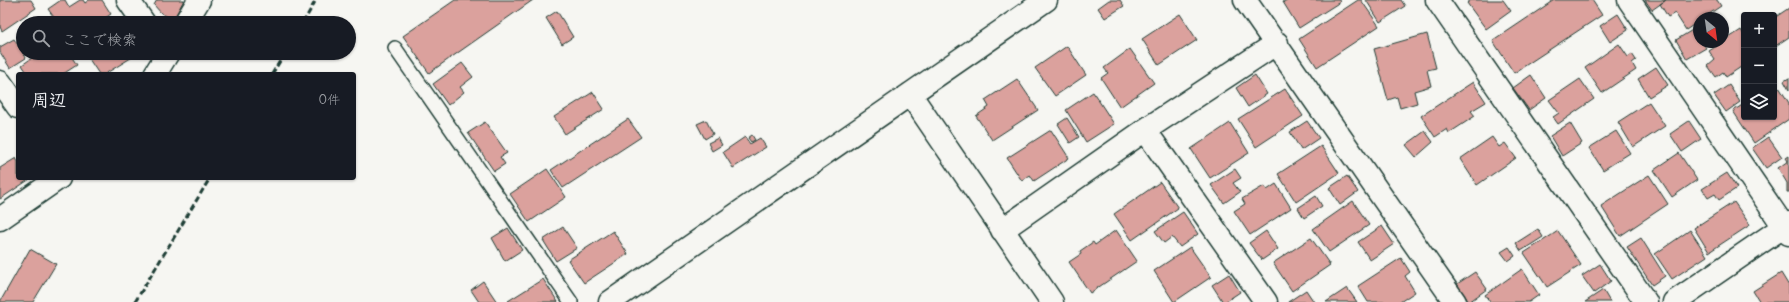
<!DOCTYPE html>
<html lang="ja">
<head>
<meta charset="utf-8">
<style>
	body { margin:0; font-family:Delius,"Klee One",sans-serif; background:#242831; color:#f1f3f6 }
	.controls { position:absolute; right:12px; top:12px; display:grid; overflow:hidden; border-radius:4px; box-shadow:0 1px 3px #0004 }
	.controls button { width:36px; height:36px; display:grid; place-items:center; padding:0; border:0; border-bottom:1px solid #363941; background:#171b24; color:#f1f3f6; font:20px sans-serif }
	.compass { position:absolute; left:1693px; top:12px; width:36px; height:36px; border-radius:50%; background:#171b24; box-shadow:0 1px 3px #0004; rotate:151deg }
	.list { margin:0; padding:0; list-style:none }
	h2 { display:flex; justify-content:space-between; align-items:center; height:52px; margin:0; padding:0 16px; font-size:17px }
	h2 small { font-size:13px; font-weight:400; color:#9ea1a6 }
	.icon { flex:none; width:22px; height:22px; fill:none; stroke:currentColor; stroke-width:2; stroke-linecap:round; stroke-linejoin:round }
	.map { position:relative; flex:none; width:1789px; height:302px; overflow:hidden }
	.search { position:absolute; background:#171b24; box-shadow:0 1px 3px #0004; left:16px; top:16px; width:340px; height:44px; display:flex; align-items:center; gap:10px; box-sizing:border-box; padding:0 14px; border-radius:22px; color:#9ea1a6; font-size:15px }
	.panel { position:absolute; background:#171b24; box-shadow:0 1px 3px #0004; left:16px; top:72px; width:340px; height:108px; border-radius:4px }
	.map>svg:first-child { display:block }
	.building { fill:#dba19d; stroke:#1f3d34 }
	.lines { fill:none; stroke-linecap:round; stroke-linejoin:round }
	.service-casing { stroke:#1f3d34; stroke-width:16 }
	.minor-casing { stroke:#1f3d34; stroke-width:25 }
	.service { stroke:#f6f6f2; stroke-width:13 }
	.minor { stroke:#f6f6f2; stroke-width:22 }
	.rail { stroke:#1f3d34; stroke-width:3; stroke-dasharray:6 3; stroke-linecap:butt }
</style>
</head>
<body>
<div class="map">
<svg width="1789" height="302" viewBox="0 0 1789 302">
	<rect width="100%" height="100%" fill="#f6f6f2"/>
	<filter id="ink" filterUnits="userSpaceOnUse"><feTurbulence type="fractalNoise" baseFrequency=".025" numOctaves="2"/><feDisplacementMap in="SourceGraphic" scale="8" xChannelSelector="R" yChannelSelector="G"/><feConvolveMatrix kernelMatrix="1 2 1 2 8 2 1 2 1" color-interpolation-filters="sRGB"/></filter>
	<g filter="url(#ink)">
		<path class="building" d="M0,0H31L36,8L2,31L0,27Z
			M61,0H65L69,7L80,0H83L85,3L89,0H102L111,14L98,23H58L48,9Z
			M157,0H184L173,20L161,13L154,5Z
			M455,0H533L429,73L403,36Z
			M1109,0H1120L1124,6L1105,18L1098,8Z
			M1287,0H1339L1340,2L1299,28L1283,2Z
			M1358,0H1361L1379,26L1317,67L1299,39Z
			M1366,0H1401L1405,6L1380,22Z
			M1471,0H1503L1511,11L1486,29L1467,3Z
			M1554,0H1592L1602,15L1514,73L1493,41Z
			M1645,0H1666L1652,10Z
			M1666,0H1717L1721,6L1703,18H1699V21L1686,30L1675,13L1668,17L1660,4Z
			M1789,8V37L1774,47V18Z
			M557,11L573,37L562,44L546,18Z
			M1180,14L1197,40L1159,65L1142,39Z
			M1618,14L1628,30L1610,42L1600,26Z
			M1694,29L1699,37V42H1702L1706,48L1687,59L1676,40Z
			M1741,30L1744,35V65L1726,77L1723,72L1716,77L1708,66L1715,60L1709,51Z
			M1427,34L1436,68L1427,70L1431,86L1414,91L1417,103L1400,108L1397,97L1388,100L1374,49Z
			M14,39L26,58L10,68L0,52V47Z
			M1619,44L1628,57L1632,54L1636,60L1632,63L1636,70L1602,93L1585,68Z
			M1067,46L1086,75L1055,96L1035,68Z
			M1130,49L1154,83L1120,107L1101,78L1108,73L1104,68Z
			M39,53H69L77,65L63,74H28L22,65Z
			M85,53H132L134,56L105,74H99Z
			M462,63L473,77L460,87L464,92L448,105L433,84Z
			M1656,67L1668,85L1649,97L1638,79Z
			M1255,75L1267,94L1248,107L1236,88Z
			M1531,75L1546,98L1529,110L1513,88Z
			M1789,78V90L1784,81Z
			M1017,79L1038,110L992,140L976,116L989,107L985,100Z
			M1580,79L1594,99L1558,124L1553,117L1559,113L1549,100Z
			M1473,82L1486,102L1471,111L1475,116L1449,133L1447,129L1435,137L1421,116Z
			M1729,85L1740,102L1726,112L1714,95Z
			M1779,87L1789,103V119L1754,143L1733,111L1744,104V117H1774V91Z
			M1285,89L1303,116L1256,147L1238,119Z
			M593,92L604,109L565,134L554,117Z
			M1093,92L1114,124L1086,142L1066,110Z
			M1649,102L1665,126L1633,147L1618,122Z
			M1067,118L1079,137L1070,143L1058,124Z
			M628,119L641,137L563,188L551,170Z
			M706,120L713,134L705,139L697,124Z
			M1307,121L1319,138L1301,150L1290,132Z
			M1689,121L1701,139L1682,152L1670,134Z
			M485,122L507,153L500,157L505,164L494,171L468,133Z
			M1230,123L1249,153L1210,178L1191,149Z
			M1570,123L1582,143L1562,156L1550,136Z
			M1051,130L1069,158L1034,181L1030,175L1022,181L1007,158Z
			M1425,131L1433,142L1416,157L1406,145Z
			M1616,131L1630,153L1603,170L1589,148Z
			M752,135L755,140L751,142L748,138Z
			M745,137L750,144L760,138L766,147L733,168L723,152Z
			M1492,137L1499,147L1505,143L1516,158L1477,185L1460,159Z
			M1768,137L1782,157L1766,168L1752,148Z
			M718,138L722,145L712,151L708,143Z
			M1321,146L1339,173L1296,202L1278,174Z
			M1679,153L1697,180L1672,197L1654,170Z
			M1789,156V192H1787V183L1778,168L1788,161L1786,158Z
			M16,158L18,162V178L30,179L0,199V168Z
			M547,169L566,197L529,222L510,194Z
			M1235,169L1241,178L1233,183L1240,192L1224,203L1211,185Z
			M1727,173L1737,188L1719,200L1715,194L1708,198L1702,189Z
			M1649,175L1668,204L1620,236L1601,206Z
			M1347,176L1358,192L1340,205L1329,188Z
			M1160,182L1178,208L1132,240L1114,214Z
			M1276,184L1291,208L1250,235L1234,211L1245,204L1242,199L1264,186L1267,190Z
			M1316,196L1322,206L1304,218L1298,208Z
			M1353,201L1369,225L1329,252L1313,229Z
			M1734,202L1750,225L1709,252L1694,228Z
			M1183,212L1198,234L1180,247L1172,237L1164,243L1155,231Z
			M1382,226L1394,244L1370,260L1358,242Z
			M563,227L577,248L556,261L543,240Z
			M508,228L522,250L505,261L492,238Z
			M1538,229L1543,237L1521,251L1516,243Z
			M1116,230L1137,261L1090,293L1069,262L1081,254L1080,251L1093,242L1095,245Z
			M1690,230L1707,256L1672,279L1655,254Z
			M613,231L628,254L584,283L568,260Z
			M1266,231L1278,249L1262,260L1249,243Z
			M1558,231L1581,265L1547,287L1524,253Z
			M1311,238L1330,265L1292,291L1273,263Z
			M1641,238L1665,276L1652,285L1627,247Z
			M1190,247L1211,277L1174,302L1154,271Z
			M1509,247L1515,256L1508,261L1501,252Z
			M30,249L56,264L33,302H0Z
			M1401,258L1410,272L1405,276L1415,292L1400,302H1368L1358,286Z
			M1600,264L1611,281L1594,293L1582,276Z
			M1522,269L1539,295L1529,302H1490L1485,295Z
			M1475,272L1487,289L1469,302L1457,284Z
			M1781,273L1789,286V302H1760L1753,291Z
			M1229,274L1240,292L1225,302H1223L1212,285Z
			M543,279L558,302H509L508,301Z
			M483,281L497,302H479L471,290Z
			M1347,288L1357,302H1326Z
			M1306,290L1314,302H1288Z
			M1603,290L1610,302H1585Z"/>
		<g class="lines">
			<defs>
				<path id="service" d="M395,48L571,302"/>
				<path id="minor" d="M128,0L144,23
					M1245,0L1455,302
					M1437,0L1646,302
					M1629,0L1789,234
					M185,23L199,0
					M155,74L168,53
					M0,82L18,107
					M910,94L1052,302
					M1145,130L1266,302
					M0,219L59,178
					M1002,230L1145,130L1277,43
					M610,302L1046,0
					M1674,302L1789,223"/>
			</defs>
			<use href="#service" class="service-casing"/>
			<use href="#minor" class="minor-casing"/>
			<use href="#service" class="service"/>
			<use href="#minor" class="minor"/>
			<path class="rail" d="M303,23L316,0
				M272,74L285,53
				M135,302L210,178"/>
		</g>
	</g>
</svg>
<div class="controls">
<button>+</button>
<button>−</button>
<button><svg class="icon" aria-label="layers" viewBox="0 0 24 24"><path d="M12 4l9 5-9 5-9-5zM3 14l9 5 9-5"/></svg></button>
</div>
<svg class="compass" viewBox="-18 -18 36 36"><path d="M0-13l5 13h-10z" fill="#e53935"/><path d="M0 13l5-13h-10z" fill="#9ea1a6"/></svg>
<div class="search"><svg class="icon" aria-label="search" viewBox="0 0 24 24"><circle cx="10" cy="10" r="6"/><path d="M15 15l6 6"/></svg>ここで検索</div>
<section class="panel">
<h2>周辺<small>0件</small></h2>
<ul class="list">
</ul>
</section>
</div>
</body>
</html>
